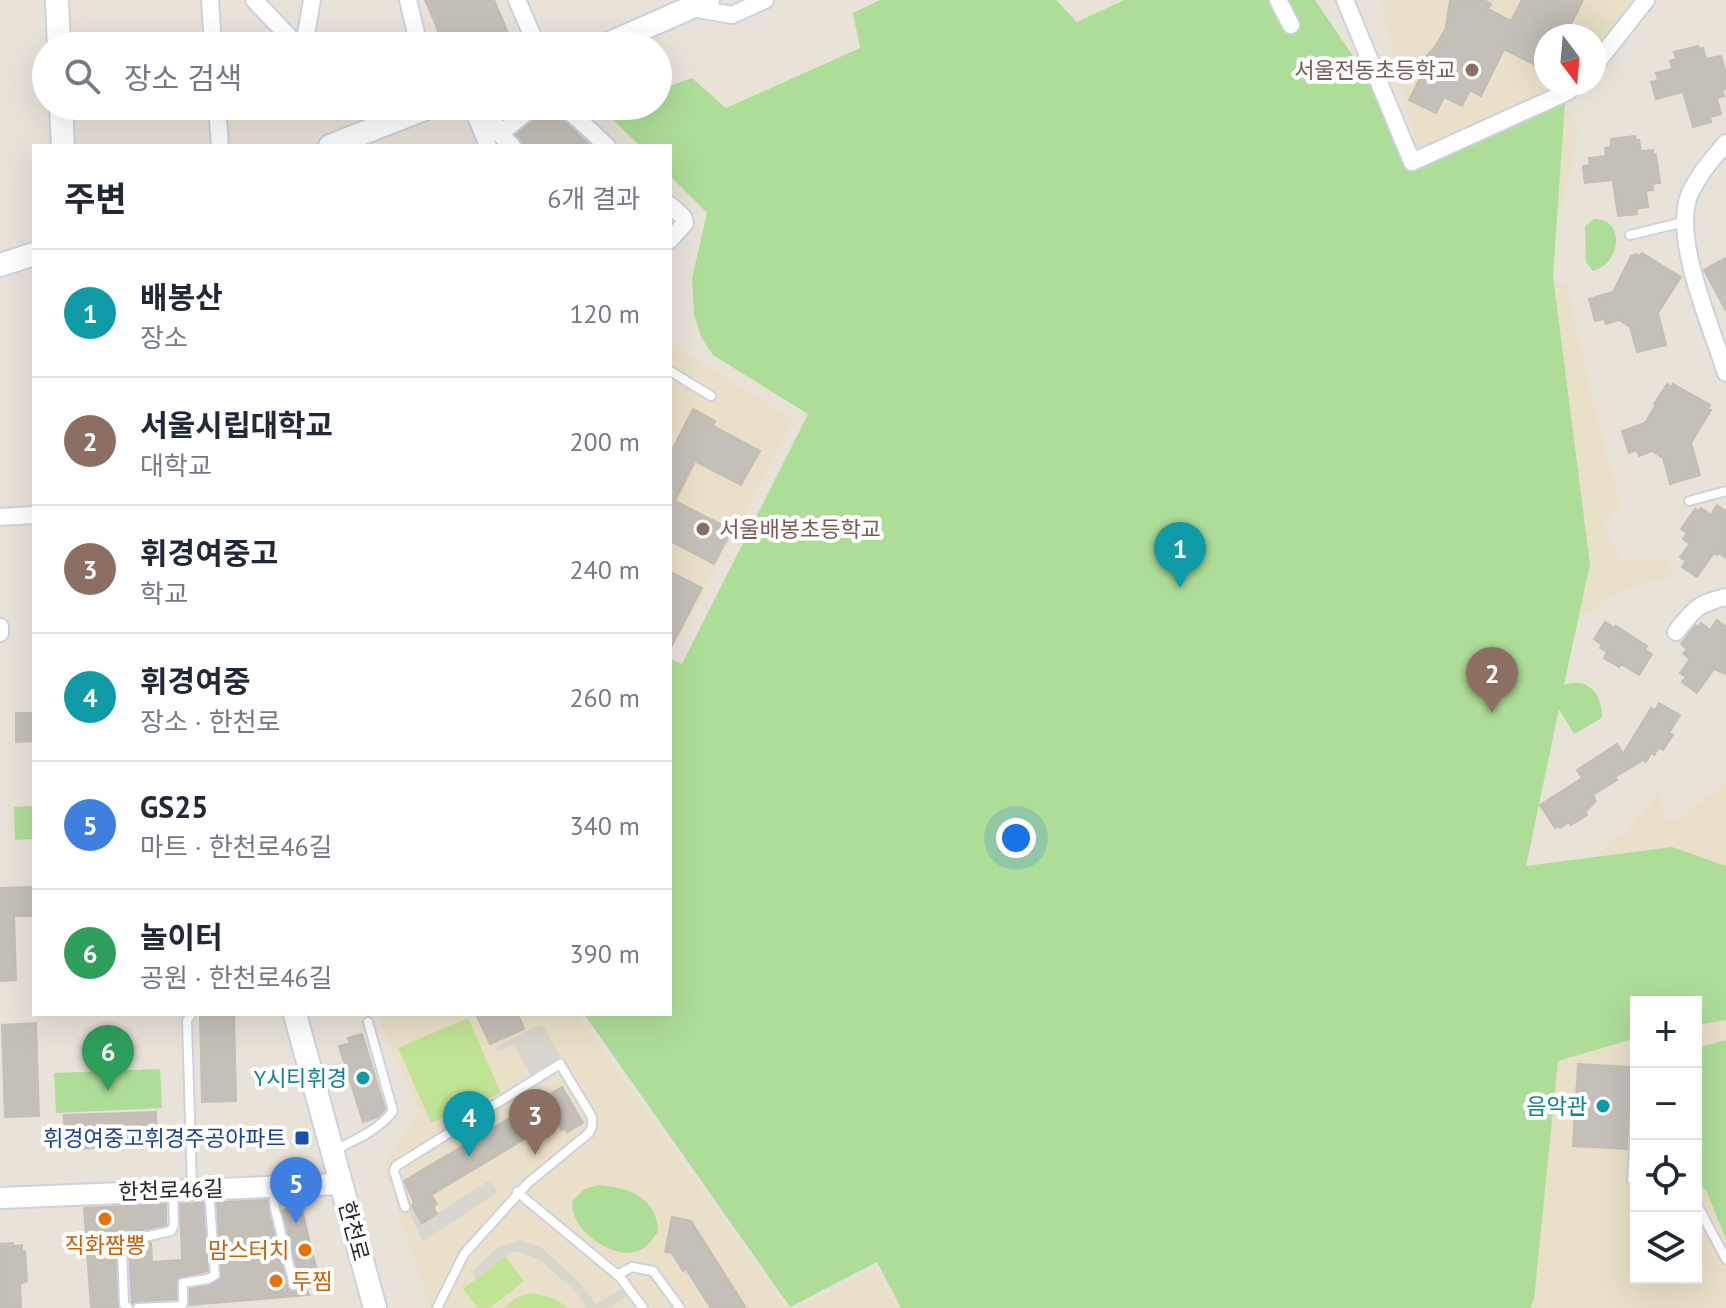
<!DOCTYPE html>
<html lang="ko">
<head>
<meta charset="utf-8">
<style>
	body { margin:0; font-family:"PT Sans","Noto Sans KR",sans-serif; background:#f6f6f7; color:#1f2937 }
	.controls { position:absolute; right:24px; bottom:24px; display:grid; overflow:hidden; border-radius:0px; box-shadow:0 8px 32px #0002 }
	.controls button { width:72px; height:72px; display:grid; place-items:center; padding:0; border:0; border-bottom:2px solid #e0e1e3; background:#fff; color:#1f2937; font:40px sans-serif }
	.compass { position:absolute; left:1534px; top:24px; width:72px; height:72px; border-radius:50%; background:#fff; box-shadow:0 8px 32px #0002; rotate:164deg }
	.you { position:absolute; left:1016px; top:838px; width:28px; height:28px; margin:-20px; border:6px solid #fff; border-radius:50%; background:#1a73e8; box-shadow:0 0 0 12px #1a73e833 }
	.badge { display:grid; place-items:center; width:52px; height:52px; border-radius:50%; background:#2563eb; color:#fff; font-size:26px; font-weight:700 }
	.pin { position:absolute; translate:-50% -66px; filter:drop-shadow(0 2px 4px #0008) }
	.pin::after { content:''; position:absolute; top:42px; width:28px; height:24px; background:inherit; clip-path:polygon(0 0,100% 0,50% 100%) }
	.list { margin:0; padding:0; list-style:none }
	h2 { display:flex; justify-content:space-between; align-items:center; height:104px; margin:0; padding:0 32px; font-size:34px }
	h2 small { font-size:26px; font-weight:400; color:#747a83 }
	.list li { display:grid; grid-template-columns:52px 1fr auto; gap:24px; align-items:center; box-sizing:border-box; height:128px; padding:0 32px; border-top:2px solid #e0e1e3 }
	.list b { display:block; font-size:30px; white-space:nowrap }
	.list p { margin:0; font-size:26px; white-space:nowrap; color:#747a83 }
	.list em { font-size:26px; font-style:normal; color:#747a83 }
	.icon { flex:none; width:44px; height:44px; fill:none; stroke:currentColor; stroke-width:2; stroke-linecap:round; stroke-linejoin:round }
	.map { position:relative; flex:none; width:1726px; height:1308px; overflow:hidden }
	.search { position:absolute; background:#fff; box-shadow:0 8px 32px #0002; left:32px; top:32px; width:640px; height:88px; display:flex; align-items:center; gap:20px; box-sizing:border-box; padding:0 28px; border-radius:44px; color:#747a83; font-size:30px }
	.panel { position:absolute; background:#fff; box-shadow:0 8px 32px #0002; left:32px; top:144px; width:640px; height:872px; border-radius:0px }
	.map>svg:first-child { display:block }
	.education { fill:#eae0c9; fill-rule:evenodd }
	.green { fill:#aedd98 }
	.pitch { fill:#c1e494 }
	.plaza { fill:#d9d5cf }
	.building { fill:#c4bfb9; stroke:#c4beb3; stroke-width:2 }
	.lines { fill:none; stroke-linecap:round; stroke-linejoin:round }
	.service-casing { stroke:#ced1df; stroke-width:12 }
	.minor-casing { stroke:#ced1df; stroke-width:20 }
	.tertiary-casing { stroke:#ced1df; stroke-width:24 }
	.secondary-casing { stroke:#ced1df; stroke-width:26 }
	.service { stroke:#fff; stroke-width:8 }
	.minor { stroke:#fff; stroke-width:16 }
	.tertiary { stroke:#fff; stroke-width:20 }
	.secondary { stroke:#fff; stroke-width:22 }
	.education-dot { fill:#8d6e63; stroke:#fff; stroke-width:3 }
	.culture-dot { fill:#0f9aa8; stroke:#fff; stroke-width:3 }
	.transit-dot { fill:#1a4fb4; stroke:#fff; stroke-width:3 }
	.food-dot { fill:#e8710a; stroke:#fff; stroke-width:3 }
	.labels { text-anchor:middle; stroke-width:8; stroke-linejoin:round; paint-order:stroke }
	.education-label { font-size:22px; fill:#785e54; stroke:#fff; text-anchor:end }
	.culture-label { font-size:22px; fill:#0d838f; stroke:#fff; text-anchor:end }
	.transit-label { font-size:22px; fill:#164399; stroke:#fff; text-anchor:end }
	.street-label { font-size:22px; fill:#272727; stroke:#fff }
	.food-label { font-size:22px; fill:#c56008; stroke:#fff }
</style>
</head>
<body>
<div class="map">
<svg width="1726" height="1308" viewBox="0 0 1726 1308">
	<rect width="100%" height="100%" fill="#e9e2d9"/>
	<path class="education" d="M1380,0H1639L1594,56V36H1546V84H1570L1418,153Z
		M1568,111L1577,121L1578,136L1562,207L1552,228L1515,271L1513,291L1526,292L1566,281L1592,398L1621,507L1615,510L1605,523L1606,530L1620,559L1668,560L1672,577L1621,590L1576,620L1573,627L1559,637L1565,649L1547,673L1535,760L1530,773L1498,811L1488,893L1505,895L1541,875L1585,869L1602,848L1625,833L1660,792L1666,822L1680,818L1726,782V1308H1393L1454,566L1486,557L1420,166L1481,143L1498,153L1514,144L1532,141L1540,148L1544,146L1552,130L1556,121L1554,113ZM1636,1002H1696V1278H1636Z
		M670,342L793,420L678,641L670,638Z
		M387,1014H577L787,1308H427L430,1306L385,1171L386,1162L419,1110L382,1026V1018Z
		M875,1268L897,1308H797Z"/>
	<path class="green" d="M880,0H1056L1077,22L1124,0H1315L1419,153L1566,89L1553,276L1590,564L1564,685C1588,676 1603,695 1602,718L1574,734L1559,709L1526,866L1672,847L1726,866V1020L1696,1025V1002H1636V1038L1558,1061L1534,1299L1530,1308H901L877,1262L790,1307L584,1014H670V659L682,664L808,414L713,355L701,337L694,314L692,278L707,213L670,176V146H640L602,109L609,106H658V90L692,78L726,108L860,48L853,13Z
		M1594,219C1625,218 1622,263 1593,271L1586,262L1585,226Z
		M34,806V839L15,840L14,807Z
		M1726,1040V1239L1706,1190L1696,1184V1048Z
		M160,1069L162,1108L56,1113L54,1073Z
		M598,1185C627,1187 657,1197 658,1231C654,1238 648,1246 640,1250C615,1263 566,1228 573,1200L585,1189Z"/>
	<path class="pitch" d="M468,1018L501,1093L431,1123L398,1048Z
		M505,1256L524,1281L490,1308H478L463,1289Z
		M530,1293L554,1298L568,1308H504L517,1297Z"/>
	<path class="plaza" d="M542,1024L564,1063L534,1081L514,1044L497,1052L495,1047Z
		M490,1180L498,1192L423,1241L407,1208L411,1205L422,1223Z
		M520,1240L542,1248L579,1282L596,1304L624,1287L629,1294L609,1308H587L574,1290L541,1261L519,1251L511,1252L476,1279L472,1272L497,1248Z"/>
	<path class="building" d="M425,0H494L508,33L478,46H432L438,30Z
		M1450,0H1484L1491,4L1488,9L1511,21L1522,0H1583L1565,36H1546V53L1539,67L1504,49L1481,96L1470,90L1462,106L1444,97L1436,113L1409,100L1426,66L1420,63L1435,47L1446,28Z
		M1698,46L1699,49L1703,48L1706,59L1721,56L1726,74V89L1722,90L1724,96L1717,98L1721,114L1710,117L1711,122L1693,127L1683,92L1656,99L1651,82L1658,80L1656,73L1672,69L1670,61L1676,59L1674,52Z
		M545,106H551L556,114L591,146H523L516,135L541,114Z
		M1635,136L1636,140H1639L1641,151L1653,150V155L1656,154L1660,183L1652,184L1653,190L1646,191L1648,207L1636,209L1637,214L1618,216L1613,180L1585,183L1583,166L1590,165L1589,158L1606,156L1605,148L1611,147V139Z
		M1642,253L1681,277L1658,313L1666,345L1637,352L1630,327L1619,320L1606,324L1604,319L1595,321L1589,299L1613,292L1631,256L1636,254L1640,256Z
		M1726,258V311L1704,270Z
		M1667,384L1672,387L1673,384L1710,405L1708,409L1711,410L1691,443L1700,475L1670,484L1663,458L1652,451L1639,456L1637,450L1629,453L1622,431L1645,423L1656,405L1654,404Z
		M693,409L715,421L713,426L760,451L741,485L695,461L675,501L732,530L714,564L670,541V454Z
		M1717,505L1726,511V558L1718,553L1717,555L1714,553L1697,577L1682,567L1686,561L1680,557L1690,544L1683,539L1687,533L1681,529L1695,509L1699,511L1701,508L1711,515Z
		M670,572L702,588L670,649Z
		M1717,620L1726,627V674L1714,669L1697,693L1682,682L1686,677L1680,673L1690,659L1683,654L1687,649L1681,644L1696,625L1698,627L1701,623L1710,630Z
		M1605,622L1615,628L1616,626L1647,646L1645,650L1652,654L1639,675L1621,664L1619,667L1604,658L1607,652L1600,648L1602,645L1594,639Z
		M1659,703L1680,715L1669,733L1673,735L1663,750L1659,747L1654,755L1651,753L1646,762L1643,760L1615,777L1617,780L1593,795L1596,801L1585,812L1587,815L1571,825L1569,822L1560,828L1559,826L1555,828L1540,805L1582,778L1577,770L1617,744L1623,754L1651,708L1655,710Z
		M16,713H34V741L16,742Z
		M34,887V916H14L16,980L0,981V888Z
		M200,1014H234L236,1101L202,1102Z
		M476,1014H518L524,1029L490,1044Z
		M36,1023L39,1116L5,1117L2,1025Z
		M362,1034L385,1109L378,1117L363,1122L339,1046L350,1043L348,1038Z
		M1578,1064L1632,1067L1627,1149L1573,1146Z
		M562,1087L583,1123L567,1132L565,1128L562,1130L556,1120L431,1195L437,1204L433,1207L437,1214L422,1223L412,1206L414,1202L404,1181Z
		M156,1112L157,1146L65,1149L64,1115Z
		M267,1200L288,1289L296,1292L301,1284L282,1210L301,1206L320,1283L305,1287L309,1295L190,1305V1289L211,1285L221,1278L217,1202Z
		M203,1203L208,1271L178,1278L176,1299L132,1303L129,1248L151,1243L152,1262L182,1260L180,1204Z
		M166,1204V1225L124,1234L116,1243L118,1308H91L84,1208Z
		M672,1217L691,1221L746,1308H711L686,1269L683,1271L672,1253L665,1252Z
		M13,1243V1246L22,1245V1252L25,1251L27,1281L20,1284L21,1308H0V1244Z"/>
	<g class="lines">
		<defs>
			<path id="service" d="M1630,235L1684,222
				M670,371L711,396
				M1689,501L1726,491
				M191,1014L187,1021L192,1188
				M1636,1112L1632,1180H1636
				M335,1150C355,1140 380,1129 393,1111L368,1022
				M273,1188L275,1209L294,1285
				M517,1192L620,1277L643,1308
				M1696,1203L1726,1259
				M405,1207L394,1171L396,1166L560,1064L592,1117V1126L589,1133L528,1183L464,1254L437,1308
				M617,1275L632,1267L653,1271L680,1308
				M128,1308L124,1304L122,1246L126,1241L171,1231L174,1225L173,1194
				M138,1308L181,1306L183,1304V1283L208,1279L215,1275L209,1189"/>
			<path id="minor" d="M210,0L213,46
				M254,0L298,46
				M408,0L419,46
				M517,0L533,37L531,46
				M1278,0L1291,25
				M1345,0L1412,162L1567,92L1576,84
				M692,8L732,15L765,0
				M304,46L312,0
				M1594,66L1646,0
				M217,106L220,146
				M472,106L488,146
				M486,106L500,134L512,146
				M564,106L607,146
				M500,134L534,106
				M1726,143C1713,158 1699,174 1690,193C1671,237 1712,328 1726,373
				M670,205L683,217L685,223L670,240
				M0,517L34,515
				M0,627V633
				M1676,632C1693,610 1698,603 1726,597"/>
			<path id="tertiary" d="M0,1198L341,1184"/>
			<path id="secondary" d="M57,0L59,46
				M603,46L708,0
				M61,106L63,146
				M330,146L432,106
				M0,265L34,254
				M295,1014L375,1308"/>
		</defs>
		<use href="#service" class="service-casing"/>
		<use href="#minor" class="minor-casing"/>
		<use href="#tertiary" class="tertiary-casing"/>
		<use href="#secondary" class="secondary-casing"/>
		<use href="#service" class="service"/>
		<use href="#minor" class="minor"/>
		<use href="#tertiary" class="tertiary"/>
		<use href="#secondary" class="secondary"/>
	</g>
	<g class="education-dot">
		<circle cx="1472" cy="70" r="8"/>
		<circle cx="703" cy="529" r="8"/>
	</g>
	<g class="culture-dot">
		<circle cx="363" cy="1078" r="8"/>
		<circle cx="1603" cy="1106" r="8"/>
	</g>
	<rect class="transit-dot" x="294" y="1130" width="16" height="16" rx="4"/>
	<g class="food-dot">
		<circle cx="105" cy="1219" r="8"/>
		<circle cx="305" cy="1250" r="8"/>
		<circle cx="276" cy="1281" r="8"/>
	</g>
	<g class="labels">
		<g class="education-label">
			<text x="1456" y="78">서울전동초등학교</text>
			<text x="719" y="537" text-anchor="start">서울배봉초등학교</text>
		</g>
		<g class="culture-label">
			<text x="347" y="1086">Y시티휘경</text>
			<text x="1587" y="1114">음악관</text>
		</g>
		<g class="transit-label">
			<text x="286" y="1146">휘경여중고휘경주공아파트</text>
		</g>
		<g class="street-label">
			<text transform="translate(171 1190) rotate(-2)" y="8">한천로46길</text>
			<text transform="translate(354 1231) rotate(75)" y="8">한천로</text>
		</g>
		<g class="food-label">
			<text x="105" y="1253">직화짬뽕</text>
			<text x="289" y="1258" text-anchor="end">맘스터치</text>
			<text x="292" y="1289" text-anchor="start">두찜</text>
		</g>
	</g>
</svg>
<div class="controls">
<button>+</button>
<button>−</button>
<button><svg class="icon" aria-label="locate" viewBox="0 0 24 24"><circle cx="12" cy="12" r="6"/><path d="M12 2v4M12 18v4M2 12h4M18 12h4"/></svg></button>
<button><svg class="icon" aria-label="layers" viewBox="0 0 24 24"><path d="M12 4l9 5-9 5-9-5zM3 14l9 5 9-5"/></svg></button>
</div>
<svg class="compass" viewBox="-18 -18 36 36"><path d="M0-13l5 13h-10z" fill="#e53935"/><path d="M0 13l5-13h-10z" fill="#747a83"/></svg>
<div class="you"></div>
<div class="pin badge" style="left:1180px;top:588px;background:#0f9aa8">1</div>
<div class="pin badge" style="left:1492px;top:713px;background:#8d6e63">2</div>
<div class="pin badge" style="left:535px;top:1155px;background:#8d6e63">3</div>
<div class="pin badge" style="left:469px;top:1157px;background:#0f9aa8">4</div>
<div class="pin badge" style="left:296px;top:1223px;background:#3f7fe0">5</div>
<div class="pin badge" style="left:108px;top:1091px;background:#2e9e5b">6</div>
<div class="search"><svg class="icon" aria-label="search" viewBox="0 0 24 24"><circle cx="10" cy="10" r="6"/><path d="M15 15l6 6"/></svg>장소 검색</div>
<section class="panel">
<h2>주변<small>6개 결과</small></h2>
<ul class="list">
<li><span class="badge" style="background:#0f9aa8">1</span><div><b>배봉산</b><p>장소</p></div><em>120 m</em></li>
<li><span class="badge" style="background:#8d6e63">2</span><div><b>서울시립대학교</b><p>대학교</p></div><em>200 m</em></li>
<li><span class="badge" style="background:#8d6e63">3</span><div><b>휘경여중고</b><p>학교</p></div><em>240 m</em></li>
<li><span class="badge" style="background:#0f9aa8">4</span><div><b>휘경여중</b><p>장소 · 한천로</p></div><em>260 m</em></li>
<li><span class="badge" style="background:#3f7fe0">5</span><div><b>GS25</b><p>마트 · 한천로46길</p></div><em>340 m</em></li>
<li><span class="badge" style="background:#2e9e5b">6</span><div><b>놀이터</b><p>공원 · 한천로46길</p></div><em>390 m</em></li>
</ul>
</section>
</div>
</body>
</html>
